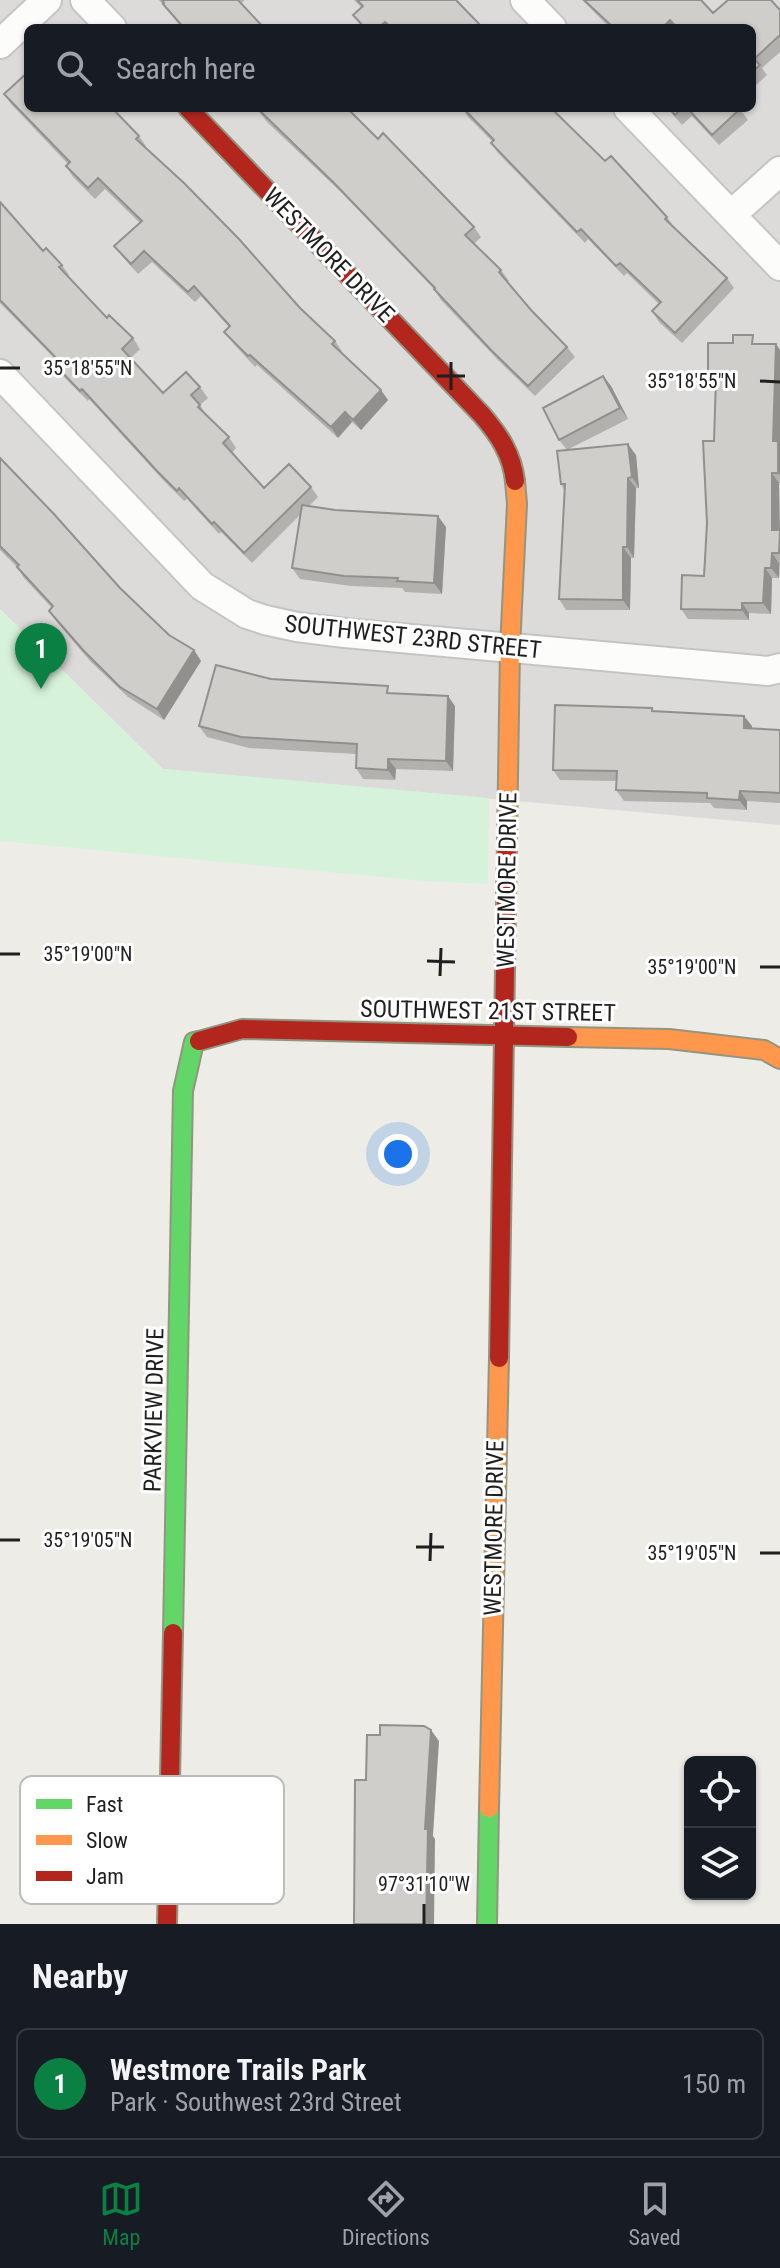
<!DOCTYPE html>
<html lang="en">
<head>
<meta charset="utf-8">
<style>
	body { margin:0; font-family:"Roboto Condensed",sans-serif; background:#20242c; color:#f1f3f6 }
	.controls { position:absolute; right:24px; bottom:24px; display:grid; overflow:hidden; border-radius:12px; box-shadow:0 2px 6px #0004 }
	.controls button { width:72px; height:72px; display:grid; place-items:center; padding:0; border:0; border-bottom:2px solid #363941; background:#171b24; color:#f1f3f6; font:40px sans-serif }
	.you { position:absolute; left:398px; top:1154px; width:28px; height:28px; margin:-20px; border:6px solid #fff; border-radius:50%; background:#1a73e8; box-shadow:0 0 0 12px #1a73e833 }
	.badge { display:grid; place-items:center; width:52px; height:52px; border-radius:50%; background:#0b8043; color:#fff; font-size:26px; font-weight:700 }
	.pin { position:absolute; translate:-50% -66px; filter:drop-shadow(0 2px 4px #0008) }
	.pin::after { content:''; position:absolute; top:42px; width:28px; height:24px; background:inherit; clip-path:polygon(0 0,100% 0,50% 100%) }
	.list { margin:0; padding:0; list-style:none }
	h2 { display:flex; justify-content:space-between; align-items:center; height:104px; margin:0; padding:0 32px; font-size:34px }
	h2 small { font-size:26px; font-weight:400; color:#9ea1a6 }
	.list li { display:grid; grid-template-columns:52px 1fr auto; gap:24px; align-items:center; box-sizing:border-box; height:112px; margin:0 16px 16px; padding:0 16px; border:2px solid #363941; border-radius:12px }
	.list b { display:block; font-size:30px; white-space:nowrap }
	.list p { margin:0; font-size:26px; white-space:nowrap; color:#9ea1a6 }
	.list em { font-size:26px; font-style:normal; color:#9ea1a6 }
	.icon { flex:none; width:44px; height:44px; fill:none; stroke:currentColor; stroke-width:2; stroke-linecap:round; stroke-linejoin:round }
	.map { position:relative; flex:none; width:780px; height:1924px; overflow:hidden }
	.search { position:absolute; background:#171b24; box-shadow:0 2px 6px #0004; left:24px; right:24px; top:24px; height:88px; display:flex; align-items:center; gap:20px; box-sizing:border-box; padding:0 28px; border-radius:12px; color:#9ea1a6; font-size:30px }
	.sheet { height:232px; background:#171b24 }
	nav { display:flex; justify-content:space-around; align-items:center; box-sizing:border-box; height:112px; border-top:2px solid #363941; background:#171b24; font-size:22px; color:#9ea1a6 }
	nav a { display:grid; justify-items:center; gap:4px }
	nav .on { color:#0b8043 }
	.map>svg:first-child { display:block }
	.residential { fill:#dcdbd9; fill-rule:evenodd }
	.park { fill:#d6f2da }
	.lines { fill:none; stroke-linecap:round; stroke-linejoin:round }
	.street-casing { stroke:#c4c4c2; stroke-width:32 }
	.fast-casing { stroke:#929680; stroke-width:22 }
	.slow-casing { stroke:#929680; stroke-width:22 }
	.jam-casing { stroke:#929680; stroke-width:22 }
	.street { stroke:#fcfcfb; stroke-width:28 }
	.fast { stroke:#63d668; stroke-width:18 }
	.slow { stroke:#ff974d; stroke-width:18 }
	.jam { stroke:#b3261e; stroke-width:18 }
	.wall { fill:#b3b1ae }
	.shaded-wall { fill:#92908d }
	.building { fill:#d0ceca; stroke:#92908d; stroke-width:2 }
	.ticks { fill:none; stroke:#1f1f1f; stroke-width:3 }
	.labels { text-anchor:middle; stroke-width:6; stroke-linejoin:round; paint-order:stroke }
	.street-label { font-size:24px; fill:#1f1f1f; stroke:#fff }
	.key { fill:#fff; stroke:#bcbcbc; stroke-width:2 }
	.key-label { font-size:22px; fill:#1f1f1f }
	.ticks-label { font-size:20px; text-anchor:middle; fill:#1f1f1f; stroke:#fff; stroke-width:6; stroke-linejoin:round; paint-order:stroke }
</style>
</head>
<body>
<div class="map">
<svg width="780" height="1924" viewBox="0 0 780 1924">
	<rect width="100%" height="100%" fill="#edece7"/>
	<path class="residential" d="M0,0H780V825L163,769L0,609ZM28,28H752V108H28Z"/>
	<path class="park" d="M0,609L163,769L489,798L488,884L424,881L0,841Z"/>
	<g class="lines">
		<defs>
			<path id="street" d="M85,0L112,28
				M525,0L552,28
				M0,44L47,0
				M628,108L780,266
				M731,215L780,171
				M0,374L202,586L247,614L265,620L297,627L345,633L768,671L780,668"/>
			<path id="fast" d="M173,1633L183,1091L194,1042L199,1041
				M487,1924L489,1808"/>
			<path id="slow" d="M507,841L510,648L517,504L515,481
				M568,1037L669,1039L764,1050L780,1059
				M489,1808L499,1358"/>
			<path id="jam" d="M188,108L482,415C499,435 512,454 515,481
				M199,1041L242,1029L568,1037
				M499,1358L507,841
				M167,1924L173,1633"/>
		</defs>
		<use href="#street" class="street-casing"/>
		<use href="#fast" class="fast-casing"/>
		<use href="#slow" class="slow-casing"/>
		<use href="#jam" class="jam-casing"/>
		<use href="#street" class="street"/>
		<use href="#fast" class="fast"/>
		<use href="#slow" class="slow"/>
		<use href="#jam" class="jam"/>
	</g>
	<path class="wall" d="M159,0H245L241,3L264,28H182Z
		M354,0H456L483,28H363L353,15L362,8Z
		M582,0H701L713,13L780,10V52L762,68L767,75L752,89V28H610Z
		M4,94L139,136L146,146L145,148L300,308L335,341L342,351L341,353L388,400L361,430L352,422L338,438L257,365L255,367L232,342L224,332L229,327L201,296L195,302L152,262L138,274L122,256L114,246L140,223L105,189L95,199L73,177L66,166L68,164L11,104Z
		M256,108H347L378,139L474,227L481,237L474,244L501,270L509,281L507,282L531,310L567,347L575,357L535,396L498,360L441,300L434,289L342,193L268,123Z
		M462,108L605,161L667,217L674,227L727,278L734,288L682,343L659,322L652,311L659,304L627,273L624,276L588,239L585,243L498,153L491,143L493,142L468,117Z
		M667,108H739L748,120L719,145L692,116L682,125Z
		M0,202L43,251L62,265L69,275L67,277L107,318L133,338L140,349L131,358L163,393L200,387L208,398L200,405L207,416L229,437L236,448L232,453L264,488L311,487L318,497L309,506L446,527L442,594L405,592L402,588L351,586L300,579L292,568L300,515L252,563L221,532L219,534L187,499L184,501L164,481L89,399L88,401L64,377L57,367L60,364L0,303Z
		M759,344H776L780,350V483H779L780,563L779,578H772L771,614L749,613V620L688,619L681,609L704,576L714,441L715,391L708,380Z
		M603,376L611,386L628,419L567,450L559,440Z
		M636,455L639,488H636L634,558H631L630,610H566L559,599L564,490L561,484Z
		M0,458L120,588L169,635L194,650L201,661L164,720L128,697L90,661L56,621L49,611L52,608L24,578L17,567L0,550Z
		M271,679L393,694L455,706L453,771L396,769L395,780L363,779L356,768V754L249,748L207,737L199,726Z
		M652,708L654,711L752,726L751,729L780,730V803L747,801V810L714,808L710,803L624,801L616,790L617,781L560,780L553,770Z"/>
	<path class="shaded-wall" d="M670,20L675,28H662Z
		M776,344L780,350V476L778,473L773,441Z
		M603,376L611,386L628,419L620,408Z
		M381,390L388,400L361,430L353,420Z
		M345,412L352,422L338,438L331,427Z
		M628,444L636,455L639,488L632,477Z
		M772,473L779,483L780,540L772,530Z
		M628,478L636,488L634,558L627,547Z
		M438,516L446,527L442,594L434,583Z
		M623,547L631,558L630,610L623,600Z
		M772,553L779,563V578L771,568Z
		M765,568L772,578L771,614L763,603Z
		M742,603L749,613V620L742,610Z
		M194,650L201,661L164,720L157,709Z
		M448,696L455,706L453,771L446,761Z
		M744,716L752,726L751,739L744,728Z
		M388,759L396,769L395,780L388,770Z
		M740,791L747,801V810L739,800Z
		M431,1730L439,1741L433,1836L435,1839L434,1924H426L425,1829Z"/>
	<path class="building" d="M162,0H238L264,28H184L163,4L164,3Z
		M357,0H456L483,28H392L385,22L378,28H365L353,15L363,6Z
		M584,0H701L713,13L728,0H771L780,10V35L754,59L760,65L752,72V28H677L670,20L662,28H614Z
		M28,72V108H112L139,136L136,139L184,183L239,239L300,308L335,341L332,344L381,390L353,420L345,412L331,427L250,355L248,356L224,332L230,326L194,286L188,292L144,251L131,264L114,246L142,221L98,178L88,188L66,166L70,162L4,94Z
		M257,108H347L378,139L383,133L474,227L465,235L501,270L499,272L531,310L567,347L528,386L491,350L434,289L435,288L334,183Z
		M463,108H551L605,161L611,156L667,217L665,219L727,278L675,333L652,311L661,302L620,263L616,266L581,229L577,232L491,143L494,140Z
		M669,108H682L675,115Z
		M687,108H739L740,109L712,135Z
		M0,202L43,251L46,248L62,265L59,267L107,318L109,315L133,338L122,349L163,393L186,372L200,387L191,395L200,405L198,407L229,437L223,443L264,488L289,464L311,487L244,553L214,522L212,524L179,488L177,491L157,471L82,389L80,391L57,367L61,363L0,300Z
		M733,335H753L752,344H776L773,441H778V473H772V530H780L779,553H772L771,568H765L763,603H742V610L681,609L682,575L704,576L707,523L703,441H714L716,380H708V343H733Z
		M603,376L620,408L559,440L543,408Z
		M628,444L632,477L628,478L627,547H623V600L559,599L565,484H561L557,451Z
		M0,458L53,513L120,588L169,635L194,650L157,709L120,687L83,650L49,611L53,606L17,567L19,565L0,546Z
		M302,505L335,510L438,516L434,583L397,581L398,578L344,576L292,568Z
		M216,665L271,679L388,686L387,693L448,696L446,761L388,759V770L356,768L357,744L241,737L199,726Z
		M555,705L652,708V711L744,716V728L780,730V793L740,791L739,800L707,798V793L616,790L617,771L553,770Z
		M380,1725L424,1726L431,1730L425,1829H428L426,1924H354L355,1780H366L367,1735H380Z"/>
	<path class="ticks" d="M0,368H20M437,376H465M760,381L780,382M451,390V362M0,954H20M427,961L455,962M760,967H780M440,976L441,948M0,1540H20M416,1547H444M760,1553H780M430,1561L431,1533M424,1924V1904"/>
	<g class="labels">
		<g class="street-label">
			<text transform="translate(329 255) rotate(46)" y="8">WESTMORE DRIVE</text>
			<text transform="translate(413 637) rotate(6)" y="8">SOUTHWEST 23RD STREET</text>
			<text transform="translate(507 880) rotate(-89)" y="8">WESTMORE DRIVE</text>
			<text transform="translate(488 1011) rotate(1)" y="8">SOUTHWEST 21ST STREET</text>
			<text transform="translate(154 1410) rotate(-89)" y="8">PARKVIEW DRIVE</text>
			<text transform="translate(494 1528) rotate(-89)" y="8">WESTMORE DRIVE</text>
		</g>
	</g>
	<rect x="20" y="1776" width="264" height="128" rx="12" class="key"/>
	<rect x="36" y="1799" width="36" height="10" fill="#63d668"/>
	<rect x="36" y="1835" width="36" height="10" fill="#ff974d"/>
	<rect x="36" y="1871" width="36" height="10" fill="#b3261e"/>
	<g class="key-label">
		<text x="86" y="1812">Fast</text>
		<text x="86" y="1848">Slow</text>
		<text x="86" y="1884">Jam</text>
	</g>
	<g class="ticks-label">
		<text x="88" y="375">35°18'55"N</text>
		<text x="692" y="388">35°18'55"N</text>
		<text x="88" y="961">35°19'00"N</text>
		<text x="692" y="974">35°19'00"N</text>
		<text x="88" y="1547">35°19'05"N</text>
		<text x="692" y="1560">35°19'05"N</text>
		<text x="424" y="1891">97°31'10"W</text>
	</g>
</svg>
<div class="controls">
<button><svg class="icon" aria-label="locate" viewBox="0 0 24 24"><circle cx="12" cy="12" r="6"/><path d="M12 2v4M12 18v4M2 12h4M18 12h4"/></svg></button>
<button><svg class="icon" aria-label="layers" viewBox="0 0 24 24"><path d="M12 4l9 5-9 5-9-5zM3 14l9 5 9-5"/></svg></button>
</div>
<div class="you"></div>
<div class="pin badge" style="left:41px;top:689px">1</div>
<div class="search"><svg class="icon" aria-label="search" viewBox="0 0 24 24"><circle cx="10" cy="10" r="6"/><path d="M15 15l6 6"/></svg>Search here</div>
</div>
<section class="sheet">
<h2>Nearby<small></small></h2>
<ul class="list">
<li><span class="badge">1</span><div><b>Westmore Trails Park</b><p>Park · Southwest 23rd Street</p></div><em>150 m</em></li>
</ul>
</section>
<nav>
<a class="on"><svg class="icon" aria-label="map" viewBox="0 0 24 24"><path d="M3 6l6-2 6 2 6-2v14l-6 2-6-2-6 2zM9 4v14M15 6v14"/></svg>Map</a>
<a><svg class="icon" aria-label="directions" viewBox="0 0 24 24"><path d="M12 3l9 9-9 9-9-9zM9 14v-3h6M13 9l2 2-2 2"/></svg>Directions</a>
<a><svg class="icon" aria-label="saved" viewBox="0 0 24 24"><path d="M7 4h10v16l-5-4-5 4z"/></svg>Saved</a>
</nav>
</body>
</html>
